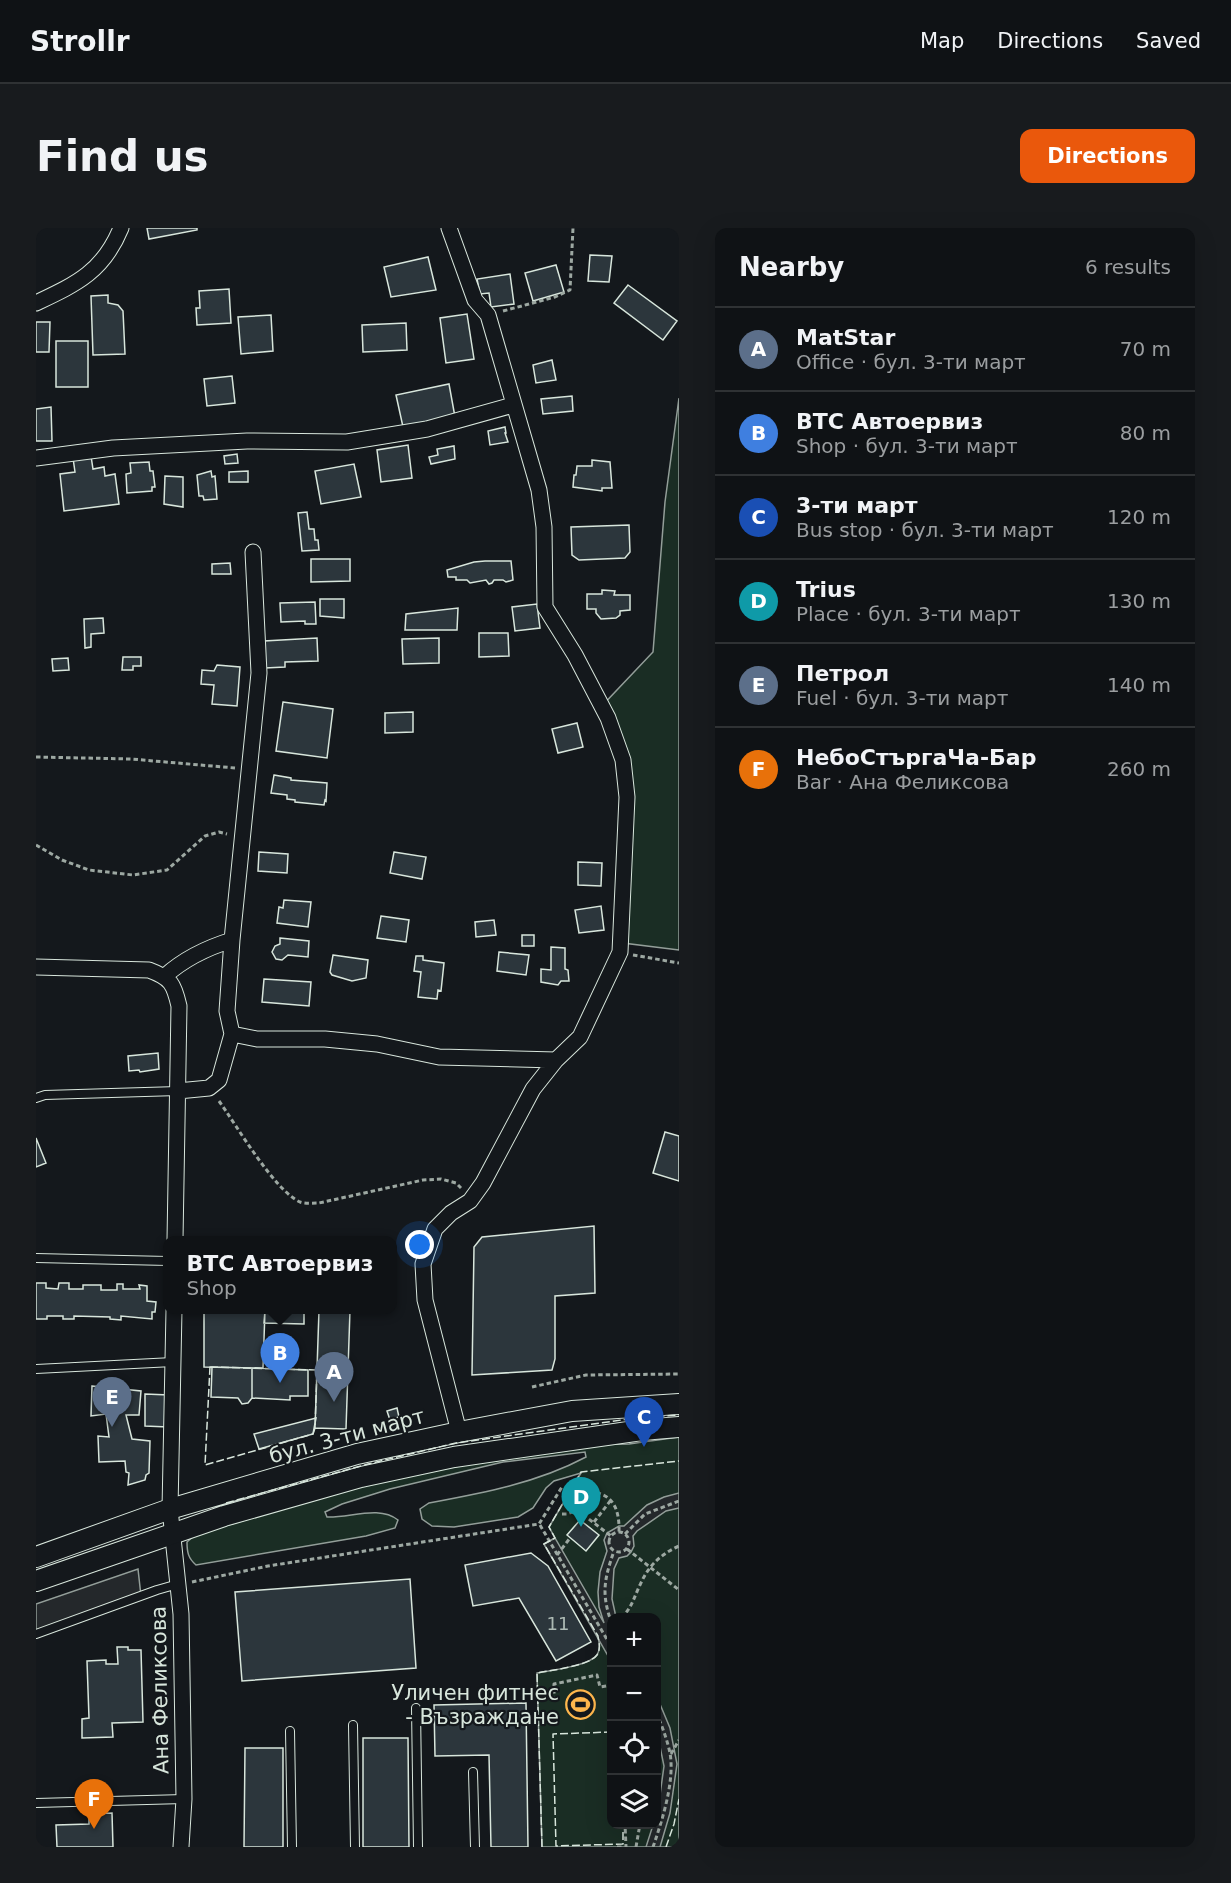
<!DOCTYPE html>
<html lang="en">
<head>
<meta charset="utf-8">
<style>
	body { margin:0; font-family:"DejaVu Sans",sans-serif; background:#181b1e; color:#f1f3f6 }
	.controls { position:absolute; right:18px; bottom:18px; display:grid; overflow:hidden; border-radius:12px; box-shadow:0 6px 24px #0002 }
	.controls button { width:54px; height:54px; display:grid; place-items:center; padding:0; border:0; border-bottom:2px solid #2f3234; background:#0f1215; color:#f1f3f6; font:30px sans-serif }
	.you { position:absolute; left:384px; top:1017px; width:21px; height:21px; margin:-15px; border:4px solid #fff; border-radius:50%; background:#1a73e8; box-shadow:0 0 0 9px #1a73e833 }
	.badge { display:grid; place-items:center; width:39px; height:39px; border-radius:50%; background:#ea580c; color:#fff; font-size:20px; font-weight:700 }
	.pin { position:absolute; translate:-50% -50px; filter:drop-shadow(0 2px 3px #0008) }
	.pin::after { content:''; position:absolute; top:32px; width:21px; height:18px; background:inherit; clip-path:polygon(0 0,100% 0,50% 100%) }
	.popup { position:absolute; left:127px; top:1008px; width:234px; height:78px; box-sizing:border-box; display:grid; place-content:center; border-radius:12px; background:#0f1215; filter:drop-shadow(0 2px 4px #0005); font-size:20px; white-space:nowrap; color:#9b9ea0 }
	.popup b { font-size:22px; color:#f1f3f6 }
	.popup::after { content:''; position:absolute; left:50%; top:100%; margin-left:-12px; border:12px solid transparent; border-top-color:#0f1215 }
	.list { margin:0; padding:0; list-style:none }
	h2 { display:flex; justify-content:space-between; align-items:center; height:78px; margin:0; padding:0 24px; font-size:26px }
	h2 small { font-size:20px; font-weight:400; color:#9b9ea0 }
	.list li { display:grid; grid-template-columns:39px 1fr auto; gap:18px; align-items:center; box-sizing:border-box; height:84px; padding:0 24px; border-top:2px solid #2f3234 }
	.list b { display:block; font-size:22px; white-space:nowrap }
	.list p { margin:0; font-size:20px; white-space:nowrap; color:#9b9ea0 }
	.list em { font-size:20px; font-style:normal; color:#9b9ea0 }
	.icon { flex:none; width:33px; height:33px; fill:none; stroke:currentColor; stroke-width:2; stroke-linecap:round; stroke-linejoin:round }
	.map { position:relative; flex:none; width:643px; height:1619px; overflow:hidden; border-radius:12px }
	header { display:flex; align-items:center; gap:36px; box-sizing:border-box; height:84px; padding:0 30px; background:#0f1215; border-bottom:2px solid #2f3234 }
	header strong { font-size:28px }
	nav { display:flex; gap:33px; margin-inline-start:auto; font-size:21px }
	.intro { display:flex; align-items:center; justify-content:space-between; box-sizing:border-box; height:144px; padding:0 36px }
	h1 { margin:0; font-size:42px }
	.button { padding:15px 27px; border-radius:12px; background:#ea580c; color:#fff; font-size:21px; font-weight:700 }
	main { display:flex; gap:36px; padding:0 36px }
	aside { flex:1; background:#0f1215; border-radius:12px; box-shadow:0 6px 24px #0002 }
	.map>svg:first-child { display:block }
	.green { fill:#1a2d24; stroke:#939e99; stroke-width:1.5; fill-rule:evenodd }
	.parking { fill:#24282b; stroke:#939e99; stroke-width:1.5 }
	.building { fill:#2c363c; stroke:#d8e6dc; stroke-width:1.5 }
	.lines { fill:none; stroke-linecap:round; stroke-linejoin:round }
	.service-casing { stroke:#d8e6dc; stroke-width:10 }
	.minor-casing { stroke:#d8e6dc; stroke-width:17 }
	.tertiary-casing { stroke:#d8e6dc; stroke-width:22 }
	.path { stroke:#9da8a2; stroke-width:3; stroke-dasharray:4.5 3; stroke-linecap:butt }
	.service { stroke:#14181c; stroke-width:8 }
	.minor { stroke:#14181c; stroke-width:15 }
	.tertiary { stroke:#14181c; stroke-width:20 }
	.fence { stroke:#d8e6dc; stroke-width:1.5; stroke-dasharray:8 3; stroke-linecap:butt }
	.labels { text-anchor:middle; stroke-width:4.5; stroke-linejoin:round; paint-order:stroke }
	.number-label { font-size:18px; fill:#adbab4 }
	.street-label { font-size:21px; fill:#d8e6dc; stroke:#14181c }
	.poi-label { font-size:21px; fill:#d8e6dc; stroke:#14181c; text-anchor:end }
</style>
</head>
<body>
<header>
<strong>Strollr</strong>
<nav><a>Map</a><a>Directions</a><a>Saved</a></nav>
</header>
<div class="intro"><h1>Find us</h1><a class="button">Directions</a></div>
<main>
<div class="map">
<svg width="643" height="1619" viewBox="0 0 643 1619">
	<rect width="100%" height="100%" fill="#14181c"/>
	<path class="green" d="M643,170V722L587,715V585L582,532L563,481L617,424L629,274Z
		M643,1209V1619H506L501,1445C516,1442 553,1438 561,1427C565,1420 563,1414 562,1408L508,1316L519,1310L513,1299L545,1245L518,1253L510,1260L497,1280L482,1289L418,1299L396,1298L386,1291L384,1281L393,1275C447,1265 501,1255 550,1229L549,1224L467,1234L354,1261L306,1276L289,1284L291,1289C314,1290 343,1277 362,1292L359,1300L330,1308L160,1337C152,1330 151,1324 151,1314L159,1307L339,1253L540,1217L593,1216ZM576,1390H620V1596H576Z"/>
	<path class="parking" d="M643,1265V1280L630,1283L601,1303L597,1308L598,1318L595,1324L591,1328L583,1330L578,1341L576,1371L580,1389L576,1390L575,1433L508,1316L519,1310L568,1395L563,1379L562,1364L564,1344L571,1323L568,1312L571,1305L583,1298H588L611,1277L628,1269Z
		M102,1341L105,1368L0,1406V1376Z
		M621,1469L634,1500L641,1536L634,1585L624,1619H610L617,1597L620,1596L628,1538L621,1504Z"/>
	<path class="building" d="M111,0H161V2L113,11Z
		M554,27L576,28L573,54L552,53Z
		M392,29L400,62L355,69L348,39Z
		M520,37L528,64L497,73L489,45Z
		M474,46L478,76L455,79L453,65L444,66L441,51Z
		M592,57L641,93L627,112L578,75Z
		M193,61L195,95L161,97L160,80H164L163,63Z
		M72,67V75L82,77L87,83L89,126L57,127L55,68Z
		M431,86L438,131L410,135L404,90Z
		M235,87L237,123L205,126L202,89Z
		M0,94H14L13,124H0Z
		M370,95L371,122L327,124L326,97Z
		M20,113H52V159H20Z
		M516,132L520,152L500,155L497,137Z
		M196,148L199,175L171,178L168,151Z
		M413,156L419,189L367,199L360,167Z
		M536,168L537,183L507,186L505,171Z
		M15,179L16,213H0V181Z
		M469,199L470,205H469L472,214L454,217L452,203Z
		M372,217L376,250L345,254L341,222Z
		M418,218L419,231L395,236L393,229L402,227L401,221Z
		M201,226L202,235L189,236L188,228Z
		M55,228L57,241L68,239L69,248L79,246L83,276L28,283L24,246L39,244L37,230Z
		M556,232L574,234L576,260H566V263L537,259L538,247H540L541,238H556Z
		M113,234L114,243H117L119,259H116V263L91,265L90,246L95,245L94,235Z
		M318,236L325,269L285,276L279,243Z
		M175,243L176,249L179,248L181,271L168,272L167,268H163L161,247Z
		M212,243V254H193V244Z
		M129,248L147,249V279L128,276Z
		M271,284L273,301H278L279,312H282L283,322L266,323L262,285Z
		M593,297L594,324L589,330L543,332L536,327L535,299Z
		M275,331H314V353L275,354Z
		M449,333H475L477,352L470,354L467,352H458L456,355L453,356L450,352L434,355L431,352H420V349H412L411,342L438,334Z
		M194,335L195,346H176V336Z
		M566,362L579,363L578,367H594V382L584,383V387L580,390L565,391L560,385V381H551V366H566Z
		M284,371H308V390L284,388Z
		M279,374L280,396H269V393L245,394L244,375Z
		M501,376L504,400L479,403L476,379Z
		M422,380L421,402H369L370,386Z
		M67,390L68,405L55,406V419L49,420L48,391Z
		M443,405H472L473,428L443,429Z
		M281,410L282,433L249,434V439L229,440L228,413Z
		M403,410V435L367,436L366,411Z
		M87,429H105V438H97V442H86Z
		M32,430L33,442L17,443L16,431Z
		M181,437L204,439L201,478L176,476L178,457L165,456L166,442L178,443Z
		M247,474L297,481L291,530L240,523Z
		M377,484V504L349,505V485Z
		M541,495L547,519L522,525L516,501Z
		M238,547L255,550V552L291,555L290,573L289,572L288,577L259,574V572L251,571V567L235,565Z
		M223,624L252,626L251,645L222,643Z
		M358,624L390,629L386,651L354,645Z
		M542,634L566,635L565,658L542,657Z
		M248,672L275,674L272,699L241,695L243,679L247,680Z
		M565,678L568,702L543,705L539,682Z
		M345,688L373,692L370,714L341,710Z
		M458,692L460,707L440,709L439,694Z
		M486,707H498V718H486Z
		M244,710L273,713L272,729L252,727L246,732L240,731L236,724L239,718L244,716Z
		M515,719L529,720V741L532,742L533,753H525L522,757L505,754V741L515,742Z
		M463,724L493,727L490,747L461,743Z
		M297,727L332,732L330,750L316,753L296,747L294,744Z
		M380,728H387V732L408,735L405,763L402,762L401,771L382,769L385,744L378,743Z
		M228,751L275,754L273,778L226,774Z
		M122,825L123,841L104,844L103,842L93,843L92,828Z
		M629,904L643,908V953L617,945Z
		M0,910L10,935L0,939Z
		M558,998L559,1065L519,1068V1131L516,1142L436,1147L438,1019L446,1009Z
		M0,1055H10V1060L22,1061L23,1055H33V1061H47V1057H65V1062H81V1056H87V1061H104L103,1057L111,1058V1073L120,1074L119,1084H116V1091L85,1088V1092L74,1091V1089L38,1088V1091H27V1088H11V1091H0Z
		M168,1082H229L227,1140L168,1139Z
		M229,1082H268V1096L228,1095Z
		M283,1082H314L310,1201L279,1200Z
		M176,1139L216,1140V1170L212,1175L206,1176L202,1170L175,1169Z
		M216,1140L272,1142V1168H254V1172L216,1170Z
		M56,1158L105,1163L103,1187H90L96,1211L114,1213L113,1245L110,1247L109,1252L92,1257L93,1245L90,1244L89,1233L63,1234L62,1208L73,1209L70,1186L55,1188Z
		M109,1166L133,1167L132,1199L109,1198Z
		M361,1180L363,1189L354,1192L351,1183Z
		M280,1190L277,1206L223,1221L218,1206Z
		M544,1292L563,1307L550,1323L531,1307Z
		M495,1325L512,1338L555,1414L520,1433L483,1370L437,1378L429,1337Z
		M374,1351L380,1440L206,1453L199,1364Z
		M81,1419H92V1422H105L107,1494L76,1495L77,1509L46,1510V1491L53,1490L51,1433L70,1432V1436H82Z
		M490,1475L492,1619H455L453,1527L399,1528L398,1477Z
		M327,1510H372L373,1619H327Z
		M209,1520H247V1619H208Z
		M76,1585L77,1619H21L20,1597L53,1596V1586Z"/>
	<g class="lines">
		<defs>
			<path id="service" d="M0,870L9,867L142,863
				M0,1030L132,1033
				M0,1141L137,1134
				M0,1406L121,1362L142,1356
				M380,1480L382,1619
				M317,1497L319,1619
				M254,1503L256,1619
				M437,1544L439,1619
				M0,1575L148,1571"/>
			<path id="minor" d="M413,0L439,72L452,87L503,262L508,299L509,379L539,427L572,490L587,532L591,569L584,724L544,809L520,832L497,861L447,955L434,973L415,985L399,1001L387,1036L389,1072L423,1204
				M0,75C40,56 67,44 85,0
				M0,230L77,220L211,213L311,214L391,201L477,177
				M217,324L223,445L196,712L191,783L196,806L221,811H289L341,816L403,829L520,832
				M0,739L113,742C135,750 138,756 143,778L139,1012
				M129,748C149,730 170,720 196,712
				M142,863L173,860L183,852L196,806
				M138,1082L134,1281L145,1386L148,1571L145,1619"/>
			<path id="tertiary" d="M0,1329L134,1281L321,1226L423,1204L536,1183L643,1176
				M0,1353L188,1288L325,1249L418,1229L606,1202L643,1199"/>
		</defs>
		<use href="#service" class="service-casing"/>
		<use href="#minor" class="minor-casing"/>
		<use href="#tertiary" class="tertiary-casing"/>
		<path class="path" d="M467,83L519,69L534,62L537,0
			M0,529L95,531L199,540
			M0,617L26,632L53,642L97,647L131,642L169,608L183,604L191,606
			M597,727L643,735
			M183,873C201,898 238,962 264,974C269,976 277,975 283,975L387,952L405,951L420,955L425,960
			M496,1159L550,1147L643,1146
			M541,1282L575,1308
			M526,1286H531L541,1282L542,1278L540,1266C571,1259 584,1274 583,1304
			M558,1294L575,1272
			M504,1297L576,1420
			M573 1314a10 10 0 1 1 20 0a10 10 0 1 1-20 0Z
			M589,1306L609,1286L643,1273
			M591,1321L643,1362
			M521,1327L534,1310
			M156,1354L232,1338L503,1296L526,1259
			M585,1390C596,1380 598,1369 604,1357C612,1338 625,1326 643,1318
			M576,1396C565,1366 568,1352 578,1323
			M518,1473V1456L561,1447L564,1459L576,1457
			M635,1526L643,1512
			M581,1619H590L589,1596
			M600,1619L604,1596
			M617,1619C626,1593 639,1553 634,1525C631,1511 626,1498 620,1484"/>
		<use href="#service" class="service"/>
		<use href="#minor" class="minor"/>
		<use href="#tertiary" class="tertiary"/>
		<path class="fence" d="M174,1139L281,1142L279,1200L277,1206L169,1237Z
			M190,1275L332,1236L420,1215L600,1190L643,1187
			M576,1504L517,1506L520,1618L587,1616V1596
			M506,1619L501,1445C516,1442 553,1438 561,1427C565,1420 563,1415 562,1408L508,1316L519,1310L513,1299L545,1244L643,1233
			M630,1619L638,1596L643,1571"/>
	</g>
	<defs>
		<symbol id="stadium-ring" viewBox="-11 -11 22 22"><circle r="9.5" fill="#14181c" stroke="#ffb74d" stroke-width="1.5"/><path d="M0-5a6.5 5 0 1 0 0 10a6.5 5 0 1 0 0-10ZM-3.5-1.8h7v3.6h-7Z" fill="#ffb74d"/></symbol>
	</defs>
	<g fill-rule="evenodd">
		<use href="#stadium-ring" x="528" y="1460" width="33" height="33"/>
	</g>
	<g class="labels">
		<g class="number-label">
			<text x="522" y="1402">11</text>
		</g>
		<g class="street-label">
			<text transform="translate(311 1208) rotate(-15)" y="7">бул. 3-ти март</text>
			<text transform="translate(124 1462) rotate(-91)" y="7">Ана Феликсова</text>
		</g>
		<g class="poi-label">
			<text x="523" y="1472">Уличен фитнес<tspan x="523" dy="24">- Възраждане</tspan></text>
		</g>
	</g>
</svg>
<div class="controls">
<button>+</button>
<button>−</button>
<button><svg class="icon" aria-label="locate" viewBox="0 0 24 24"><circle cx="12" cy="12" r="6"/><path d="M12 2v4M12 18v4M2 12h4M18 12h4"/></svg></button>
<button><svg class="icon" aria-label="layers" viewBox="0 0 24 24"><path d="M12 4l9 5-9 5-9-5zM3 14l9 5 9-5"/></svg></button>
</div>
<div class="you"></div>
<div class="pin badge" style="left:298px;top:1174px;background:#5c6f8a">A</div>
<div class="pin badge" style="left:244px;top:1155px;background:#3f7fe0">B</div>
<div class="popup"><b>ВТС Автоервиз</b>Shop</div>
<div class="pin badge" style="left:608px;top:1219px;background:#1a4fb4">C</div>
<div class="pin badge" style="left:545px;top:1299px;background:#0f9aa8">D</div>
<div class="pin badge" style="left:76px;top:1199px;background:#5c6f8a">E</div>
<div class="pin badge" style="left:58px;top:1601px;background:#e8710a">F</div>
</div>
<aside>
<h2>Nearby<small>6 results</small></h2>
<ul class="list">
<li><span class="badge" style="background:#5c6f8a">A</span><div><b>MatStar</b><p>Office · бул. 3-ти март</p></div><em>70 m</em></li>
<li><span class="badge" style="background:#3f7fe0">B</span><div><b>ВТС Автоервиз</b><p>Shop · бул. 3-ти март</p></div><em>80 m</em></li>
<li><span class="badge" style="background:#1a4fb4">C</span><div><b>3-ти март</b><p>Bus stop · бул. 3-ти март</p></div><em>120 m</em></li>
<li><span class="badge" style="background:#0f9aa8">D</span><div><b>Trius</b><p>Place · бул. 3-ти март</p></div><em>130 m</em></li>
<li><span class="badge" style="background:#5c6f8a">E</span><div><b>Петрол</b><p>Fuel · бул. 3-ти март</p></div><em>140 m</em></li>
<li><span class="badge" style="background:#e8710a">F</span><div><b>НебоСтъргаЧа-Бар</b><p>Bar · Ана Феликсова</p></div><em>260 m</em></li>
</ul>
</aside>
</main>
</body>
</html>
